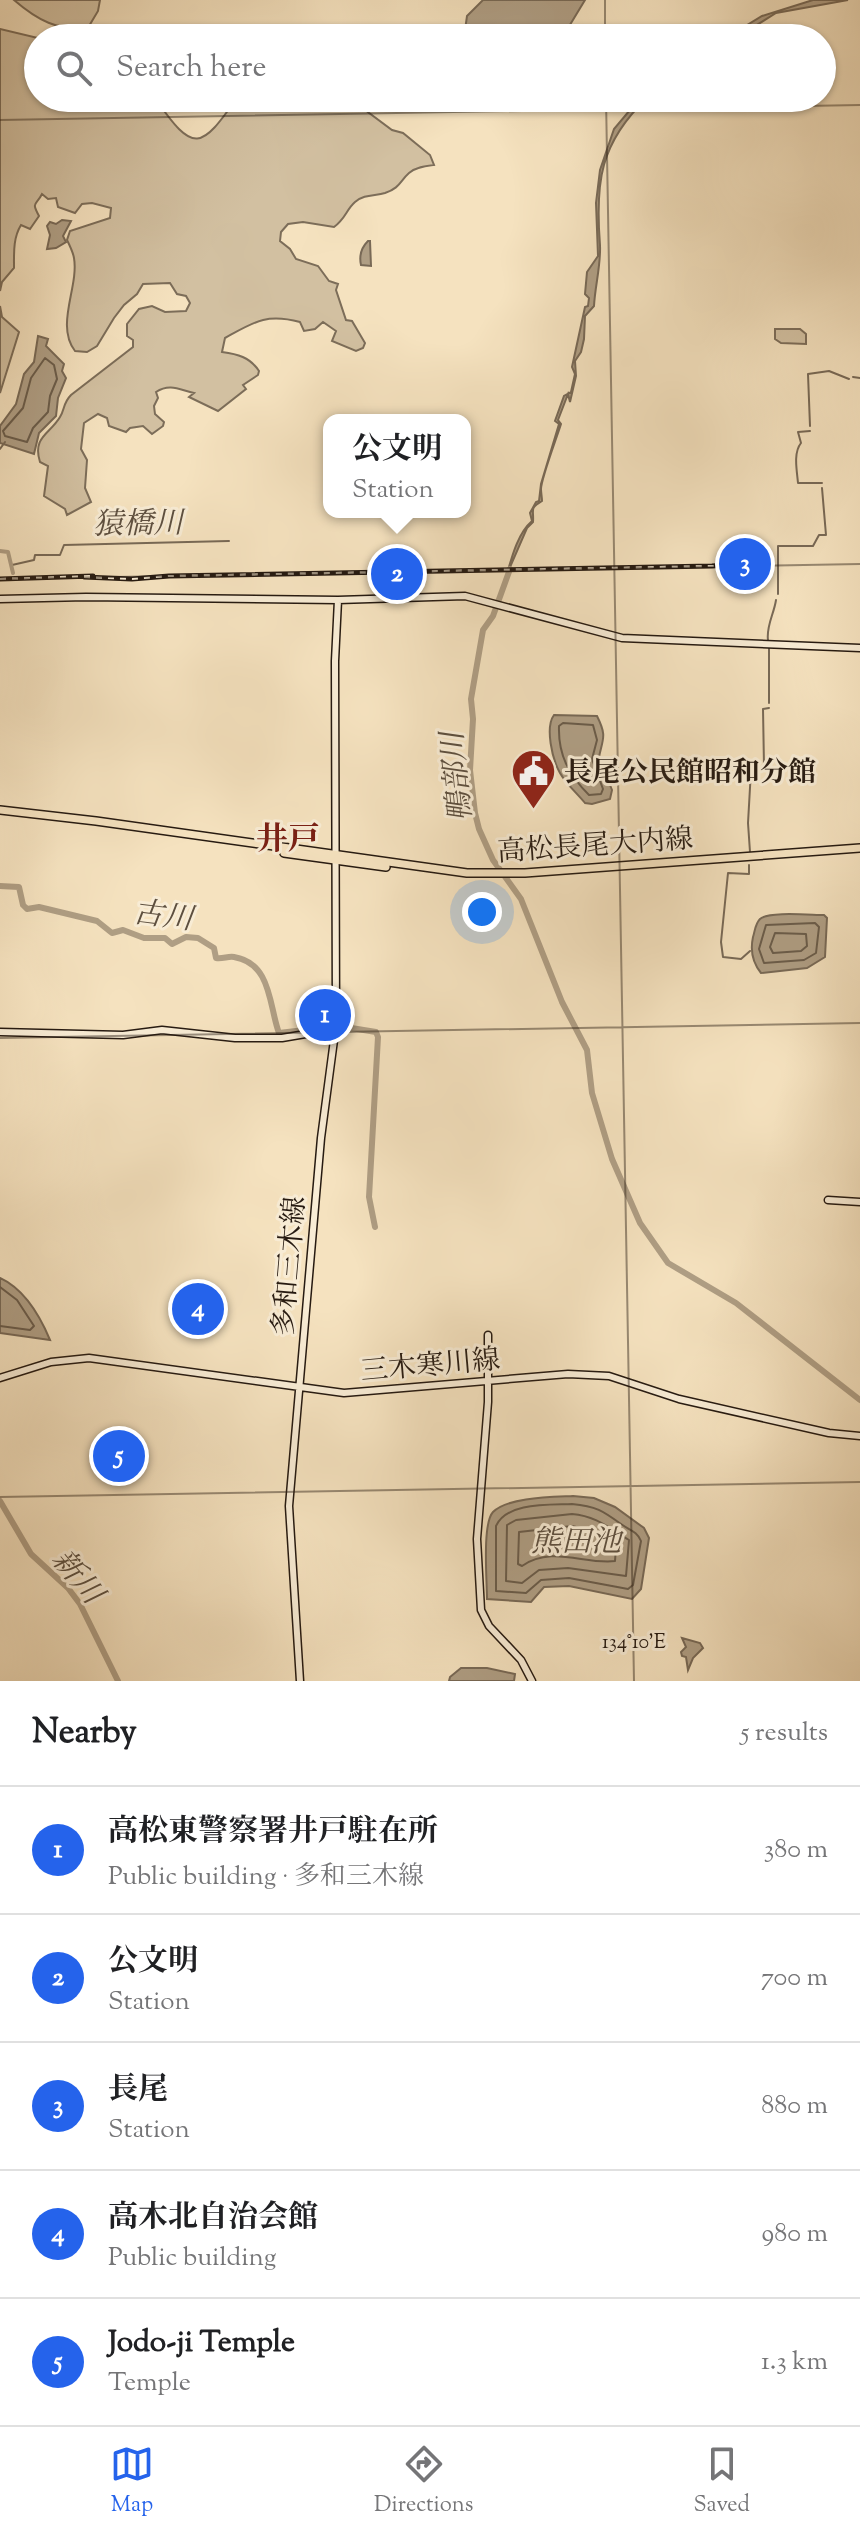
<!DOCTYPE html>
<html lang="en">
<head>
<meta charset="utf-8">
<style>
	body { margin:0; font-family:"Sorts Mill Goudy","Noto Serif JP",serif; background:#f6f6f6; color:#202124 }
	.you { position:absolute; left:482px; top:912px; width:28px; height:28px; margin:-20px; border:6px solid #fff; border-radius:50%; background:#1a73e8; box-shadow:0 0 0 12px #1a73e833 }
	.badge { display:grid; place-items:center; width:52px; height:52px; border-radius:50%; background:#2563eb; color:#fff; font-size:26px; font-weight:700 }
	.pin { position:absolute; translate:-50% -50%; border:4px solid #fff; box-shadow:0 2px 8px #0006 }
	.popup { position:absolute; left:323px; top:414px; width:148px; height:104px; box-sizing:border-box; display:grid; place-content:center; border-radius:16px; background:#fff; filter:drop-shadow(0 2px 6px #0005); font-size:26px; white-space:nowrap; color:#757577 }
	.popup b { font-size:30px; color:#202124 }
	.popup::after { content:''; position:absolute; left:50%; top:100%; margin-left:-16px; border:16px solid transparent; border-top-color:#fff }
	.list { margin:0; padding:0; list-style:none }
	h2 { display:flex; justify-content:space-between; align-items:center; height:104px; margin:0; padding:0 32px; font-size:34px }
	h2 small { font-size:26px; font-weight:400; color:#757577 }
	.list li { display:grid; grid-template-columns:52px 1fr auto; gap:24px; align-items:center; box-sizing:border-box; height:128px; padding:0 32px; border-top:2px solid #e0e0e0 }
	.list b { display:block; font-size:30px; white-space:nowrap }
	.list p { margin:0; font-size:26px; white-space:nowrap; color:#757577 }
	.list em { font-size:26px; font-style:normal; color:#757577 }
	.icon { flex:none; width:44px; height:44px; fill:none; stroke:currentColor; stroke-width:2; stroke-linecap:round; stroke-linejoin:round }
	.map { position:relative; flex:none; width:860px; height:1681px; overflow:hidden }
	.search { position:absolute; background:#fff; box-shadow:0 2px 6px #0004; left:24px; right:24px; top:24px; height:88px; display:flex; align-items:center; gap:20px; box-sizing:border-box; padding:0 28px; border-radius:44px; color:#757577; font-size:30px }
	.sheet { height:744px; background:#fff }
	nav { display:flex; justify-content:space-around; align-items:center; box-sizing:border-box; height:112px; border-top:2px solid #e0e0e0; background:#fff; font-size:22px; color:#757577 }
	nav a { display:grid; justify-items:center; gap:4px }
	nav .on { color:#2563eb }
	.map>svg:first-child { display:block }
	.green { fill:#d2c0a1; stroke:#7c6d59; stroke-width:2 }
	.water { fill:#af9e84; stroke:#786956; stroke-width:2 }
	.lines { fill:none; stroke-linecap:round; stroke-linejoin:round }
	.shore { stroke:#6a5c4a; stroke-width:2 }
	.stream { stroke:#786956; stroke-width:2 }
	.canal { stroke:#af9e84; stroke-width:4 }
	.river { stroke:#af9e84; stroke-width:6 }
	.secondary-casing { stroke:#261a11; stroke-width:9 }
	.primary-casing { stroke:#261a11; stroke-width:10 }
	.secondary { stroke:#f8ecd5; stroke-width:6 }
	.primary { stroke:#f5e2bf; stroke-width:7 }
	.rail-casing { stroke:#261a11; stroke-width:5 }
	.rail { stroke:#f8ecd5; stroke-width:2; stroke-dasharray:6; stroke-linecap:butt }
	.ticks { fill:none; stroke:#261a11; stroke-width:2; stroke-opacity:0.45 }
	.labels { text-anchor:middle; stroke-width:6; stroke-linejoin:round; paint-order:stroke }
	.poi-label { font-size:28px; font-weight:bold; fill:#261a11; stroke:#f8ecd5; text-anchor:start }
	.street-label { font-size:28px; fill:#261a11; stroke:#f8ecd5 }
	.water-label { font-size:30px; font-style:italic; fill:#5d4f3f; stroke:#f8ecd5 }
	.quarter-label { font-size:32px; font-weight:bold; fill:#7a1f14; stroke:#f8ecd5 }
	.ticks-label { font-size:20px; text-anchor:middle; fill:#261a11; stroke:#f8ecd5; stroke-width:6; stroke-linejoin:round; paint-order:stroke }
</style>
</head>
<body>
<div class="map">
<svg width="860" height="1681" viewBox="0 0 860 1681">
	<rect width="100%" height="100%" fill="#f5e2bf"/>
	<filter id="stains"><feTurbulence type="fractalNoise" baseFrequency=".0025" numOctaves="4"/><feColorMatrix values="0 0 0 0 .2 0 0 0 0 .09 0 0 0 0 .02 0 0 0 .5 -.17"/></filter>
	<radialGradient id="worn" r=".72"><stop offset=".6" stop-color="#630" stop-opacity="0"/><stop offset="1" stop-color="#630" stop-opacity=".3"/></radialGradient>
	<path class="green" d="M14,0H100L98,11L89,26C59,33 36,19 14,0Z
		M0,29L38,38V98H155C194,155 201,149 237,98H349L392,130L403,133L430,155L434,165C426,166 416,167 409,173C400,181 400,188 385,193C375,196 364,194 355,202C346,210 346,218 334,227L303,222L288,224L281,232L280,241L290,249L296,259L318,266L329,281L338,284L336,290L346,320L352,321L365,343L363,348L356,351L332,341L336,331L323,322L315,329L304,331L300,322C266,313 254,322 225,338L222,352C237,354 250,357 259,371L258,375L243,385L246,389L218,411L189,397L194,393C180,390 170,383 156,392L158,398L154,406L155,414L164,422L163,426L152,434L143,426L130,428L126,432L109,426L107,418L98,414L84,423L81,449L87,460L85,488L91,502L67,515L65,509L44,496L48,466L40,462C32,437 50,434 60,417C65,409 63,403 71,395L133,347V340L127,336V324L139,309L152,306L165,312L186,311L190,303L186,296L177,294L170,283L143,284L137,294L124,305L114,318L97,346L87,352L75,351C55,325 79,287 74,258C73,252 70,246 67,240L70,231L110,218L111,208L92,203L82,204L75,213L58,207L56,198L48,199L42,194C36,206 31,201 39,216L30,229L21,225C13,238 14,253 14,268L2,282L0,291Z
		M0,306L2,317L19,332L0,393Z
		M775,329H800L806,334V344L781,343L775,339Z"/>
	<path class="water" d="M483,0H585L562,38H474L465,30L467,16Z
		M813,0H848L776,13L736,38H726L762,16Z
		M640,98H647C600,143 595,182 600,245C601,265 595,286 594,306L585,316L584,339L581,352L575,361L576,376L570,402L568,394L558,420L561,424C557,437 541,479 541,489C541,493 542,497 542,501C529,509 534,509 533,522L527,528L507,574C512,556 518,533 532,521L530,513L536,502L539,501L541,484L559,424L555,421L564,396L571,392L575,374L572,367L585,307L588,306L589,298L585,294L587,272L598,256L596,203L600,170L614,129Z
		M62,220L71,221L63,236L66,242L56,248L47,249L50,235L47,226L50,222L56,224Z
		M368,241H370L371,266L361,265C359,256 362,247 368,241Z
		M38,336L48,339L46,346L64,364L62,371L66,378L58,398L56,416L39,433L34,454L0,443V426L16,404L24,374L34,362Z
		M554,715L597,716C607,736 603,738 599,757L612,790L610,799L592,804L585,803C577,793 566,784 560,773C552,759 545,727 554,715Z
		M824,915L827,918L825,957L807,968L761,973C752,962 750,951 753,937C755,931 755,924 760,919C768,911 811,915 824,915Z
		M0,1278C24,1289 40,1316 50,1340L0,1333Z
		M573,1496L594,1498L615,1507L644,1528L649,1538L641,1589L632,1599L569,1586L544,1587L531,1602L487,1599C487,1581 482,1524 493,1512C508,1497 552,1497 573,1496Z
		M682,1638L700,1643L703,1648L693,1658L688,1670L686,1657L682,1656L681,1652L686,1647Z
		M461,1668H487L515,1674L514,1681H449L450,1677Z"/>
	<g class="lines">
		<path class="shore" d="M45,358L54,365L57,379L50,396L48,412L33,428L27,442L5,436L3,431L23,408L31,378Z
			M563,723L593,725L597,740L592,759L603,789L601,794L589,795C569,775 558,755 559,726Z
			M815,923L819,927L816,953L804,960L764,963L759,949L766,925Z
			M775,933L806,934L807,946L801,951L773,953L770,947Z
			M0,1287L17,1300L34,1326L30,1330L0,1326
			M572,1504C596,1506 603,1511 621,1524C629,1530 637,1531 641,1541L633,1585L628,1589L569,1578L541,1580L526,1593L496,1591V1526C507,1502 549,1505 572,1504Z
			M572,1514C596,1516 609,1528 629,1540L626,1576L568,1568L539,1570L522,1583L506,1581L507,1525L516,1520Z
			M572,1526L597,1532L616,1547L615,1561C585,1565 552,1545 522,1566L518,1564L519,1532Z"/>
		<path class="stream" d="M853,377L860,378
			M810,426L808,374L829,371L849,379
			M810,431L798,432L801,443C793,453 797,471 798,483H822
			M0,449L5,442
			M12,565L34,560L35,555H60L64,545L229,541
			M778,594V546H813L819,535H826L822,488
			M768,640C766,626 774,614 776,600
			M769,703V648
			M764,766L763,709L769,708
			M750,852L748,823L751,770L759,768
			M749,865V874L728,873L721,942L723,957L741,959L750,951"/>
		<path class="canal" d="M0,551L8,552L13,573"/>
		<path class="river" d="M510,569L493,616L483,630L471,699L473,719L470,770L475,813L479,829L493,860L521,899L562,1002L587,1050L592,1093L612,1159L640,1223L668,1263L736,1303L860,1400
			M0,886L19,887L23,905L27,909L39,907L97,921L112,933L123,930L144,938H165L172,944L186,937L198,938L214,948L216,958C223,959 228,956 234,957C272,963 269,1007 279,1033L330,1027
			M339,1026L376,1032L378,1037L369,1197L375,1227
			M0,1501L31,1554L68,1588L80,1604L118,1681"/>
		<defs>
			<path id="secondary" d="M0,599L86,597L338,600L465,596L622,638L860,648
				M0,1032L123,1035L162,1030L235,1038H282L335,1029
				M828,1200L860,1202
				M488,1335V1402L477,1539L481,1610L489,1626L521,1660L532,1681
				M0,1378L51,1362L89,1358L344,1393L568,1374L609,1376L679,1399L829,1433L860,1436
				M300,1681L289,1506L321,1138L336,1025L335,661L338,600"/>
			<path id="primary" d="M0,810L96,821L467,873H525L860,848
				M284,853L386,867"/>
		</defs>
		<use href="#secondary" class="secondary-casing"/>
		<use href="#primary" class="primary-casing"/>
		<use href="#secondary" class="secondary"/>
		<use href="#primary" class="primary"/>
		<defs>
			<path id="rail" d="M84,577L132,579L169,576L712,566L756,563
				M0,579L93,576"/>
		</defs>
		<use href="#rail" class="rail-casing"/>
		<use href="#rail" class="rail"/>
	</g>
	<path class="ticks" d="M605,0V38M606,98L634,1681M0,120L860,105M0,579L860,564M0,1038L860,1023M0,1497L860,1482"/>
	<defs>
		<symbol id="civic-pin" viewBox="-11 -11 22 30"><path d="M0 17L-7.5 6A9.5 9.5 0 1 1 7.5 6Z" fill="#8f2418" stroke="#f8ecd5"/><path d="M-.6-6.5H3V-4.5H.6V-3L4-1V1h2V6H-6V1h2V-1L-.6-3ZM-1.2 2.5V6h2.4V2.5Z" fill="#fff"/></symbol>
	</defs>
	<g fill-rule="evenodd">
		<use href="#civic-pin" x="508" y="746" width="51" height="69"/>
	</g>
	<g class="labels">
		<g class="poi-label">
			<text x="564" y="781">長尾公民館昭和分館</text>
		</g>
		<g class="street-label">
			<text transform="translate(595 844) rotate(-4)" y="10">高松長尾大内線</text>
			<text transform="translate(288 1266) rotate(-85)" y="10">多和三木線</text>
			<text transform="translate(430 1364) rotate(-5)" y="10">三木寒川線</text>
		</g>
		<g class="water-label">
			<text transform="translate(138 523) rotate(-1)" y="10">猿橋川</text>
			<text transform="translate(456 777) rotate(-96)" y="10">鴨部川</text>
			<text transform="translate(163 915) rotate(7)" y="10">古川</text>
			<text x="576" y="1551">熊田池</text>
			<text transform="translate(78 1576) rotate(50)" y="10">新川</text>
		</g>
		<g class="quarter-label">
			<text x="288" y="849">井戸</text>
		</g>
	</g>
	<g class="ticks-label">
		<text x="634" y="1648">134°10'E</text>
	</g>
	<rect width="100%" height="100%" filter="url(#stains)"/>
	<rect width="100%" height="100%" fill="url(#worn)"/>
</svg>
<div class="you"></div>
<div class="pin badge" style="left:325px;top:1015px">1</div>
<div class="pin badge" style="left:397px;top:574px">2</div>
<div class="popup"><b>公文明</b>Station</div>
<div class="pin badge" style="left:745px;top:564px">3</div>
<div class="pin badge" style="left:198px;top:1309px">4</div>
<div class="pin badge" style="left:119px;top:1456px">5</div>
<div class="search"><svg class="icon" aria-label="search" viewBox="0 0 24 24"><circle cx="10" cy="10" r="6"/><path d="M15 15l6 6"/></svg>Search here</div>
</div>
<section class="sheet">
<h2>Nearby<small>5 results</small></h2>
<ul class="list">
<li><span class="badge">1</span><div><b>高松東警察署井戸駐在所</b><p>Public building · 多和三木線</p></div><em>380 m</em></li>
<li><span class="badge">2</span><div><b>公文明</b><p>Station</p></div><em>700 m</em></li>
<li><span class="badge">3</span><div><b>長尾</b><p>Station</p></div><em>880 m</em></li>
<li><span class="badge">4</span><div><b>高木北自治会館</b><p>Public building</p></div><em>980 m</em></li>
<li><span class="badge">5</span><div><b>Jodo-ji Temple</b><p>Temple</p></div><em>1.3 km</em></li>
</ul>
</section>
<nav>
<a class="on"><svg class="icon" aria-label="map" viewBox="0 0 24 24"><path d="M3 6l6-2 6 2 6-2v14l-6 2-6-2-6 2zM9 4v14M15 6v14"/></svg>Map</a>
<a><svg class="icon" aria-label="directions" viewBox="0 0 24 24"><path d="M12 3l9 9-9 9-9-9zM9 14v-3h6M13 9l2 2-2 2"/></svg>Directions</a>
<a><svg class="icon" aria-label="saved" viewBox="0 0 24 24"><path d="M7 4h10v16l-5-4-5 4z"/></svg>Saved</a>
</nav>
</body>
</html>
